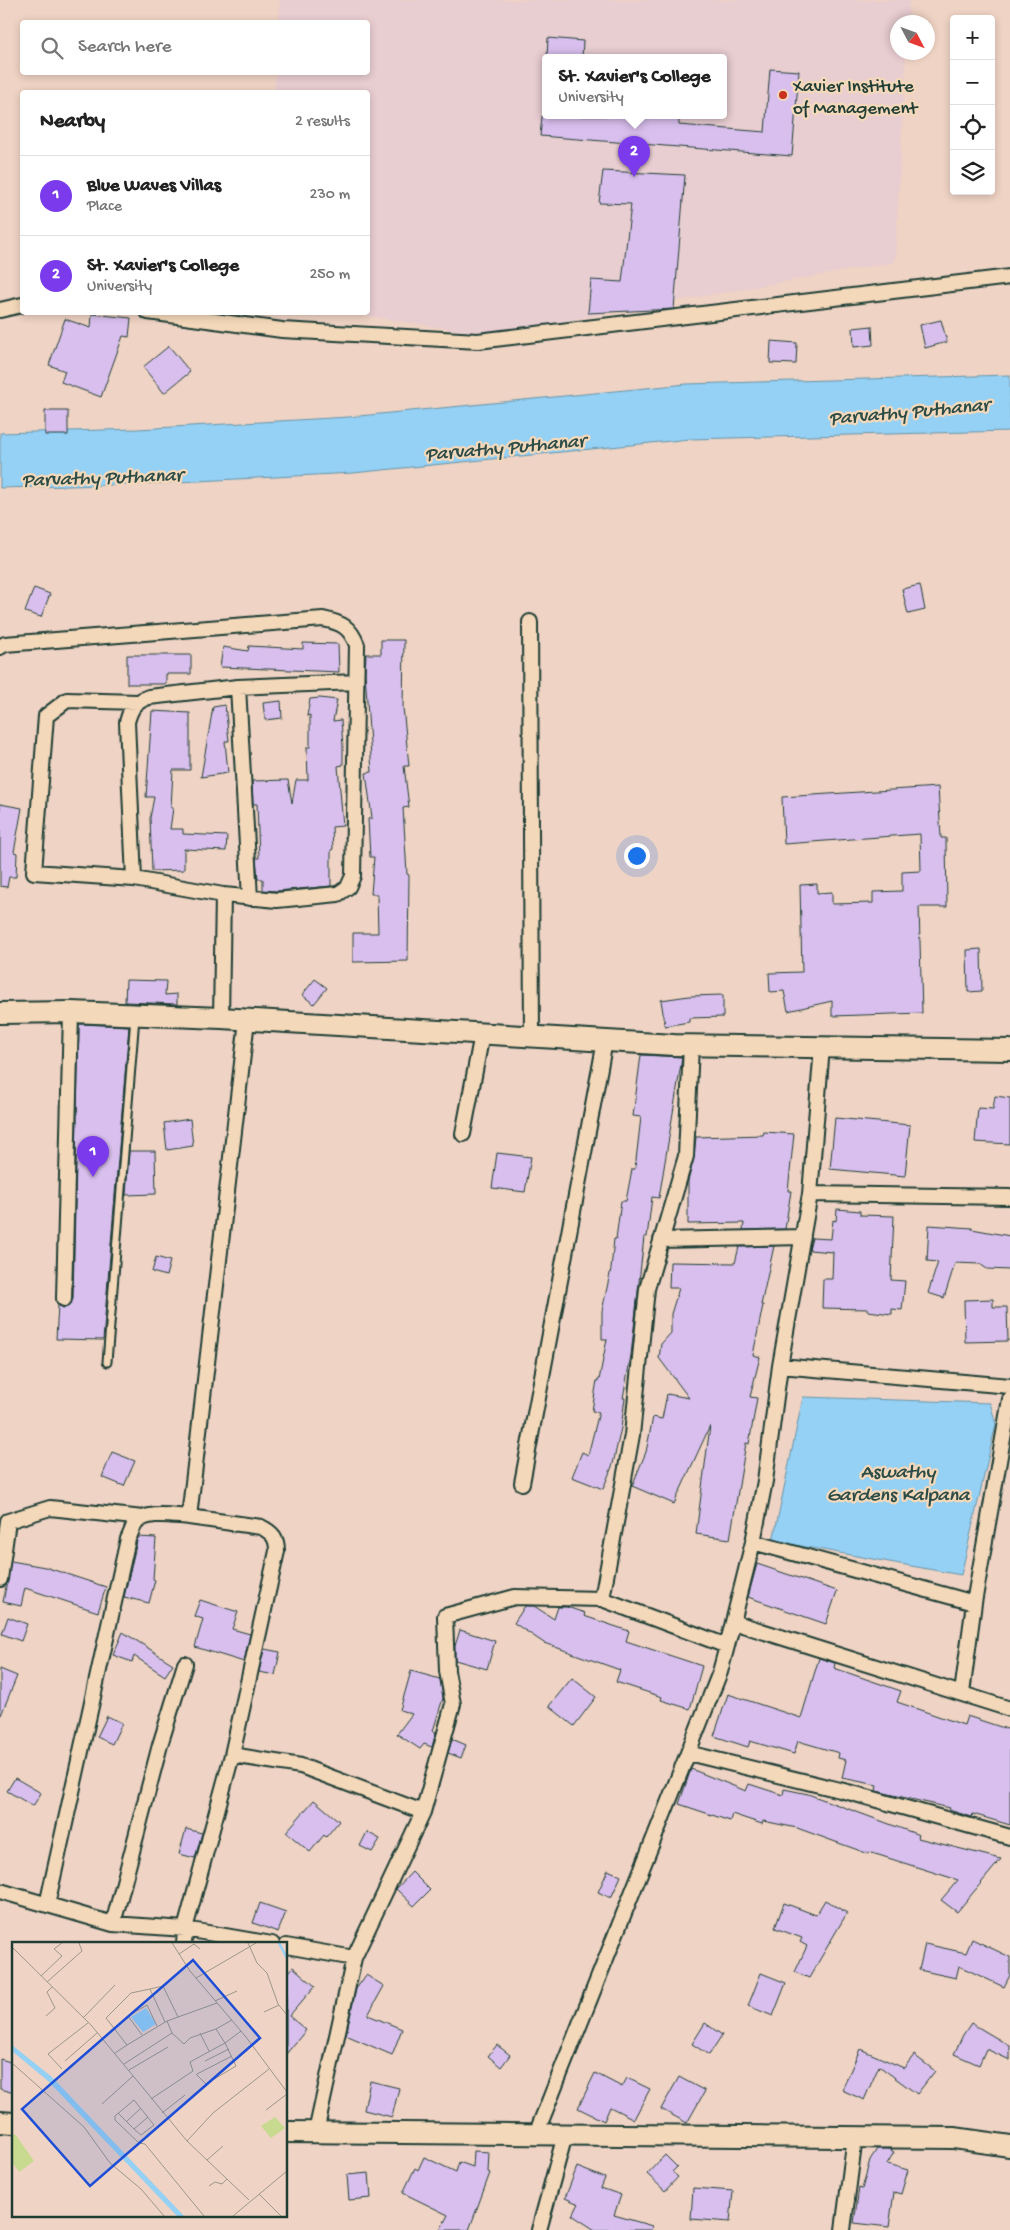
<!DOCTYPE html>
<html lang="en">
<head>
<meta charset="utf-8">
<style>
	body { margin:0; font-family:"Gochi Hand",sans-serif; background:#f6f6f6; color:#222 }
	.controls { position:absolute; right:15px; top:15px; display:grid; overflow:hidden; border-radius:5px; box-shadow:0 2px 8px #0003 }
	.controls button { width:45px; height:45px; display:grid; place-items:center; padding:0; border:0; border-bottom:1px solid #e0e0e0; background:#fff; color:#222; font:25px sans-serif }
	.compass { position:absolute; left:890px; top:15px; width:45px; height:45px; border-radius:50%; background:#fff; box-shadow:0 2px 8px #0003; rotate:131deg }
	.you { position:absolute; left:636px; top:855px; width:18px; height:18px; margin:-12px; border:4px solid #fff; border-radius:50%; background:#1a73e8; box-shadow:0 0 0 8px #1a73e833 }
	.badge { display:grid; place-items:center; width:32px; height:32px; border-radius:50%; background:#7c3aed; color:#fff; font-size:16px; font-weight:700 }
	.pin { position:absolute; translate:-50% -41px; filter:drop-shadow(0 1px 2px #0008) }
	.pin::after { content:''; position:absolute; top:26px; width:18px; height:15px; background:inherit; clip-path:polygon(0 0,100% 0,50% 100%) }
	.popup { position:absolute; left:542px; top:54px; width:185px; height:65px; box-sizing:border-box; display:grid; place-content:center; border-radius:5px; background:#fff; filter:drop-shadow(0 1px 4px #0005); font-size:16px; white-space:nowrap; color:#767676 }
	.popup b { font-size:19px; color:#222 }
	.popup::after { content:''; position:absolute; left:50%; top:100%; margin-left:-10px; border:10px solid transparent; border-top-color:#fff }
	.list { margin:0; padding:0; list-style:none }
	h2 { display:flex; justify-content:space-between; align-items:center; height:65px; margin:0; padding:0 20px; font-size:21px }
	h2 small { font-size:16px; font-weight:400; color:#767676 }
	.list li { display:grid; grid-template-columns:32px 1fr auto; gap:15px; align-items:center; box-sizing:border-box; height:80px; padding:0 20px; border-top:1px solid #e0e0e0 }
	.list b { display:block; font-size:19px; white-space:nowrap }
	.list p { margin:0; font-size:16px; white-space:nowrap; color:#767676 }
	.list em { font-size:16px; font-style:normal; color:#767676 }
	.icon { flex:none; width:28px; height:28px; fill:none; stroke:currentColor; stroke-width:2; stroke-linecap:round; stroke-linejoin:round }
	.map { position:relative; flex:none; width:1010px; height:2230px; overflow:hidden }
	.search { position:absolute; background:#fff; box-shadow:0 2px 8px #0003; left:20px; top:20px; width:350px; height:55px; display:flex; align-items:center; gap:12px; box-sizing:border-box; padding:0 18px; border-radius:5px; color:#767676; font-size:19px }
	.panel { position:absolute; background:#fff; box-shadow:0 2px 8px #0003; left:20px; top:90px; width:350px; height:225px; border-radius:5px }
	.map>svg:first-child { display:block }
	.built { fill:#e8cdd1; fill-rule:evenodd }
	.water { fill:#95d0f5; stroke:#6695a8 }
	.building { fill:#d9bfee; stroke:#1f3d34 }
	.lines { fill:none; stroke-linecap:round; stroke-linejoin:round }
	.lane-casing { stroke:#1f3d34; stroke-width:11 }
	.street-casing { stroke:#1f3d34; stroke-width:18 }
	.secondary-casing { stroke:#1f3d34; stroke-width:24 }
	.lane { stroke:#f4d8ba; stroke-width:7 }
	.street { stroke:#f4d8ba; stroke-width:14 }
	.secondary { stroke:#f4d8ba; stroke-width:20 }
	.poi-dot { fill:#c8321e; stroke:#f4d8ba; stroke-width:2 }
	.labels { text-anchor:middle; stroke-width:4.5; stroke-linejoin:round; paint-order:stroke }
	.poi-label { font-size:19px; fill:#1f3d34; stroke:#f4d8ba; text-anchor:start }
	.water-label { font-size:20px; font-style:italic; fill:#2b4c47; stroke:#f4d8ba }
	.inset-river { fill:none; stroke:#95d0f5; stroke-width:2.5 }
	.inset-road { fill:none; stroke:#9c978a; stroke-width:1 }
	.view { fill:#1d4ed8; fill-opacity:0.15; stroke:#1d4ed8; stroke-width:2.5 }
	.inset-edge { fill:none; stroke:#1f3d34; stroke-width:2.5 }
</style>
</head>
<body>
<div class="map">
<svg width="1010" height="2230" viewBox="0 0 1010 2230">
	<rect width="100%" height="100%" fill="#efd3c4"/>
	<filter id="ink" filterUnits="userSpaceOnUse"><feTurbulence type="fractalNoise" baseFrequency=".02" numOctaves="2"/><feDisplacementMap in="SourceGraphic" scale="10" xChannelSelector="R" yChannelSelector="G"/><feConvolveMatrix kernelMatrix="1 2 1 2 8 2 1 2 1" color-interpolation-filters="sRGB"/></filter>
	<g filter="url(#ink)">
		<path class="built" d="M280,0H909L908,22H898V52L906,53L895,262L487,335L350,313L368,312V92H274L276,73L368,72V22H279ZM545,58H723V116H545Z"/>
		<path class="water" d="M1010,375V431L690,439L353,473L140,484L0,488V433L138,429L349,417L687,384Z
			M803,1397L990,1403L996,1424L961,1575L773,1541Z"/>
		<path class="building" d="M548,38L583,41L582,58H547Z
			M770,69L799,71L792,156L540,136L542,116H679V125L765,132Z
			M603,171L685,175L674,309L588,313L591,280L622,282L631,204L599,203Z
			M92,314L131,318L129,337L123,336L101,397L61,382L65,371L49,365L65,319L91,328Z
			M941,320L947,342L925,348L920,325Z
			M872,326L873,345L854,347L853,328Z
			M771,341L797,343L796,364L770,363Z
			M169,346L190,372L164,393L143,367Z
			M45,411H68V435H45Z
			M920,585L925,610L908,614L902,589Z
			M34,588L50,594L41,617L25,612Z
			M381,640H404L403,707L409,766H404L409,807L403,808L407,874L409,875L408,961L353,962V933H378L377,894H371L374,857H370L368,819L372,818L366,773L372,772L365,673L366,654H381Z
			M303,643L338,644L339,672L220,667L223,647L248,651L249,646L303,649Z
			M127,655H191V674H166V684H127Z
			M320,698L337,700L333,721L341,720L343,746V765L338,766L343,826L332,827L333,849L331,850V886L277,891L263,890V879H258L256,858H259L257,804H253L252,781L288,780L292,803L296,780H308L307,747H310V715L307,716L310,699Z
			M281,701L282,718L265,720L263,703Z
			M225,705L229,741H225L228,773L201,777L213,707Z
			M152,711L190,713V770H173L171,808H173L170,829H183V834L227,836L226,851L184,849V870L152,871L150,818L154,797H146Z
			M938,787L941,838H946L947,907H919L922,1013L832,1016V1001L788,1011L784,991L770,992L769,973L802,972L800,885L817,884V893L832,892V904L873,903V892L902,891V872L921,871L920,834L784,844L782,797Z
			M0,804L22,808L14,852L17,853L16,877H9L7,887L0,886Z
			M981,949L982,991L968,992L967,950Z
			M315,979L327,988L314,1004L302,995Z
			M126,980L166,981L165,995L177,994V1004L125,1002Z
			M723,995V1017L689,1018V1022L665,1026L661,1000L689,996Z
			M79,1024L129,1026L103,1340L56,1339L58,1305L63,1308L68,1307L73,1299Z
			M641,1055L682,1057L681,1064L659,1198L652,1197L647,1237H644L631,1355L623,1398H625L621,1428L613,1464L603,1489L572,1477L582,1452L588,1455L599,1412L592,1411L597,1380H599L607,1339H602V1311L611,1269L614,1239H616L621,1201H626L632,1169H635L641,1117L633,1116Z
			M995,1096L1010,1098V1144L975,1142L978,1108L993,1109Z
			M835,1118L910,1125L905,1176L830,1169Z
			M190,1119L193,1146L167,1150L164,1123Z
			M764,1132L794,1134L788,1191H791L785,1229L743,1230L744,1223L688,1224V1181L694,1158L696,1137L763,1135Z
			M129,1151H155L156,1194L126,1195Z
			M497,1153L531,1157L525,1192L492,1188Z
			M837,1209L860,1211V1215L894,1216L891,1280L905,1281L902,1310L892,1309V1314L868,1311V1309L822,1308L823,1279H832L833,1252L809,1250L812,1238L831,1239L833,1220L836,1221Z
			M929,1225L972,1228V1229L1010,1236V1270L987,1269L980,1264L955,1263L944,1298L928,1293L938,1262L927,1261Z
			M774,1246L761,1305H763L753,1355L760,1357L750,1397L757,1398L749,1444L746,1443L730,1539L696,1534L710,1426L674,1504L632,1486L646,1452L653,1417L662,1419L667,1394L689,1398L659,1358L661,1344L671,1333V1314L679,1288H669L670,1262L735,1263L739,1247Z
			M156,1257L170,1261L166,1276L152,1272Z
			M993,1299V1307H1007L1008,1341L965,1342L964,1300Z
			M112,1452L135,1461L124,1486L102,1477Z
			M138,1537L156,1538L153,1579L155,1580L149,1603L124,1597Z
			M11,1561L45,1567L106,1587L98,1612L25,1588L21,1606L3,1602Z
			M757,1564L837,1591L826,1624L748,1597Z
			M200,1600L238,1612L232,1629L250,1634L244,1662L195,1647L203,1619L194,1616Z
			M525,1606H534L554,1619L558,1607H567L585,1613L584,1616L629,1631L626,1641L702,1666L690,1709L661,1700L662,1697L616,1682L620,1670L544,1643L514,1623Z
			M8,1617L27,1624L21,1641L2,1634Z
			M460,1630L495,1641L487,1669L455,1660V1646Z
			M123,1632L173,1664L165,1676L134,1656L132,1662L113,1655Z
			M264,1649L280,1652L275,1675L259,1672Z
			M819,1658L835,1663L834,1668L901,1691L897,1702L964,1725L967,1716L1010,1730V1825L973,1814L972,1817L949,1810L950,1808L876,1791L877,1785L842,1778L846,1760L838,1758L839,1753L798,1741L794,1754L750,1741L748,1747L714,1736L728,1694L801,1718Z
			M0,1669L17,1676L1,1715H0Z
			M411,1671L440,1679L443,1698L433,1731L436,1732L432,1747L424,1744L420,1749L397,1734L412,1714L400,1710Z
			M572,1678L596,1697L574,1726L549,1706Z
			M107,1716L122,1723L112,1744L97,1737Z
			M452,1739L466,1745L461,1758L448,1753Z
			M691,1769L746,1791L749,1784L783,1795L784,1789L808,1794L919,1835L918,1838L1001,1859L957,1912L941,1900L958,1880L869,1852V1854L797,1828L763,1821L762,1824L732,1814L730,1821L679,1804Z
			M15,1778L41,1793L33,1806L7,1791Z
			M314,1800L339,1821L326,1837L324,1835L310,1852L286,1832Z
			M186,1829L202,1833L195,1858L179,1854Z
			M367,1832L380,1839L372,1852L360,1846Z
			M608,1870L621,1876L611,1898L598,1892Z
			M412,1872L430,1890L414,1906L396,1889Z
			M825,1900L847,1913L809,1978L795,1972L807,1946L800,1942L802,1938L775,1928L784,1903L816,1915Z
			M260,1903L286,1912L278,1932L253,1923Z
			M972,1939L1010,1957V1975L1004,1987L959,1966L956,1978L919,1970L925,1944L966,1953Z
			M293,1967L315,1986L289,2016L306,2030L286,2054V1976Z
			M761,1973L786,1983L773,2016L748,2006Z
			M366,1975L384,1986L368,2015L402,2029L392,2055L346,2035L356,1989Z
			M705,2023L722,2035L709,2055L692,2044Z
			M971,2023L1010,2046V2060L986,2049L979,2065L954,2054L963,2035Z
			M497,2045L510,2055L501,2067L488,2056Z
			M860,2049L904,2068L914,2055L935,2071L917,2094L879,2066L864,2100L842,2090Z
			M0,2059L14,2063V2093L0,2089Z
			M595,2073L622,2087L627,2078L650,2089L634,2119L610,2107L604,2121L578,2108Z
			M679,2077L705,2091L687,2123L661,2109Z
			M370,2081L399,2088L392,2117L364,2110Z
			M877,2149H889L894,2152L887,2164L908,2170L901,2194L894,2192L889,2227L854,2223L859,2188L862,2189L870,2160Z
			M474,2151L489,2152L488,2172L490,2173L469,2230H440L448,2215L403,2193L415,2168L418,2170L424,2157L456,2172L459,2162L473,2167Z
			M665,2155L677,2167L672,2172L678,2177L665,2191L647,2174Z
			M577,2167L605,2178L601,2188L621,2195L614,2215L652,2226L651,2230H595L572,2215L579,2204L565,2198Z
			M369,2173L371,2198L349,2200L347,2175Z
			M693,2188L733,2191L730,2222L691,2219Z"/>
		<g class="lines">
			<defs>
				<path id="lane" d="M107,1362L135,1017"/>
				<path id="street" d="M0,310L22,305
					M148,312L282,330L478,341L1010,277
					M530,622L532,1037
					M0,647L5,644L323,619C342,623 350,627 357,645L353,876L348,887L338,894L277,900L223,895L134,879L34,872L46,716L67,700L137,702
					M238,687L250,898
					M134,879L127,722C131,707 135,702 149,697L238,687L356,682
					M221,1018L223,895
					M691,1045L686,1156L647,1289L632,1435L602,1599L727,1646
					M822,1047L810,1194L1010,1197
					M463,1134L482,1034
					M661,1240L803,1237
					M64,1299L71,1012
					M780,1366L1010,1386
					M522,1483L605,1041
					M753,1542L974,1603L1010,1399
					M0,1579L8,1521L50,1508L143,1518
					M733,1622L1010,1709
					M962,1693L974,1603
					M688,1753L852,1793L1010,1837
					M232,1755L301,1766L423,1812
					M0,1891L113,1924L185,1929L232,1755L277,1551C277,1538 273,1533 261,1527L189,1517
					M47,1905L128,1539C131,1534 132,1528 135,1524C146,1510 173,1516 189,1517L247,1020
					M113,1924L160,1745L185,1664
					M184,1944L185,1929L272,1944
					M286,1946L354,1958L316,2132
					M354,1958L423,1812L453,1704L447,1671L445,1616L515,1597L602,1599
					M536,2134L688,1753L720,1672L727,1646L753,1542L765,1481L780,1366L810,1194
					M539,2230L565,2135
					M843,2230L855,2137"/>
				<path id="secondary" d="M0,1013L71,1012L221,1018L674,1045L1010,1050
					M0,2122L14,2123
					M286,2132L954,2138L1010,2146"/>
			</defs>
			<use href="#lane" class="lane-casing"/>
			<use href="#street" class="street-casing"/>
			<use href="#secondary" class="secondary-casing"/>
			<use href="#lane" class="lane"/>
			<use href="#street" class="street"/>
			<use href="#secondary" class="secondary"/>
		</g>
	</g>
	<circle class="poi-dot" cx="783" cy="95" r="5"/>
	<g class="labels">
		<g class="poi-label">
			<text x="793" y="91">Xavier Institute<tspan x="793" dy="22">of Management</tspan></text>
		</g>
		<g class="water-label">
			<text transform="translate(909 410) rotate(-5)" y="7">Parvathy Puthanar</text>
			<text transform="translate(505 446) rotate(-5)" y="7">Parvathy Puthanar</text>
			<text transform="translate(102 476) rotate(-2)" y="7">Parvathy Puthanar</text>
			<text x="898" y="1477">Aswathy<tspan x="898" dy="23">Gardens Kalpana</tspan></text>
		</g>
	</g>
	<g transform="translate(12 1942)">
		<rect width="275" height="275" fill="#efd3c4"/>
		<path d="M263,175L273,186L259,196L249,184ZM3,192L22,219L7,230L0,220V194Z" fill="#c7da8f"/>
		<path d="M134,66L144,82L131,90L119,75ZM0,103L40,135L172,274H165L36,139L0,109Z" fill="#95d0f5"/>
		<path class="inset-river" d="M267,1L275,16"/>
		<path class="inset-road" d="M160,1L178,29L234,95L275,150M236,1L245,21L255,31L266,62L275,73M0,5L79,83L175,199L237,258M167,12L182,2L188,7M29,34L50,14L42,7L50,1M184,36L244,1M35,40L70,9L67,1M138,47L151,44L166,75M203,59L225,49M252,70L267,63M34,74L43,66L35,50L40,45M71,76L103,43M220,78L204,87L213,101L229,89M160,91L172,102L178,96L204,87M188,91L197,109M130,93L116,74L135,63L145,84M115,103L155,79L205,61M103,111L115,103L94,76L119,51L138,47L153,80M53,119L85,91M193,119L217,107M0,121L72,185L98,221L129,247L152,274M112,122L160,91L155,79M50,127L36,112L76,81M117,128L156,105M181,129L178,120L213,101L224,124L194,142L184,132M185,132L220,114M139,157L181,129M90,162L121,134M254,168L275,152M106,171L122,187L136,175M150,171L173,153M114,180L129,166M122,187L129,193L142,183L122,158L103,174V178L127,201L133,202L192,274M175,199L201,171L257,127M195,218L211,204M197,244L203,240L210,242L215,237M247,252L269,274M221,274L275,229"/>
		<path class="view" d="M181,18L248,96L78,244L10,167Z"/>
		<rect width="275" height="275" class="inset-edge"/>
	</g>
</svg>
<div class="controls">
<button>+</button>
<button>−</button>
<button><svg class="icon" aria-label="locate" viewBox="0 0 24 24"><circle cx="12" cy="12" r="6"/><path d="M12 2v4M12 18v4M2 12h4M18 12h4"/></svg></button>
<button><svg class="icon" aria-label="layers" viewBox="0 0 24 24"><path d="M12 4l9 5-9 5-9-5zM3 14l9 5 9-5"/></svg></button>
</div>
<svg class="compass" viewBox="-18 -18 36 36"><path d="M0-13l5 13h-10z" fill="#e53935"/><path d="M0 13l5-13h-10z" fill="#767676"/></svg>
<div class="you"></div>
<div class="pin badge" style="left:93px;top:1177px">1</div>
<div class="pin badge" style="left:634px;top:177px">2</div>
<div class="popup"><b>St. Xavier's College</b>University</div>
<div class="search"><svg class="icon" aria-label="search" viewBox="0 0 24 24"><circle cx="10" cy="10" r="6"/><path d="M15 15l6 6"/></svg>Search here</div>
<section class="panel">
<h2>Nearby<small>2 results</small></h2>
<ul class="list">
<li><span class="badge">1</span><div><b>Blue Waves Villas</b><p>Place</p></div><em>230 m</em></li>
<li><span class="badge">2</span><div><b>St. Xavier's College</b><p>University</p></div><em>250 m</em></li>
</ul>
</section>
</div>
</body>
</html>
